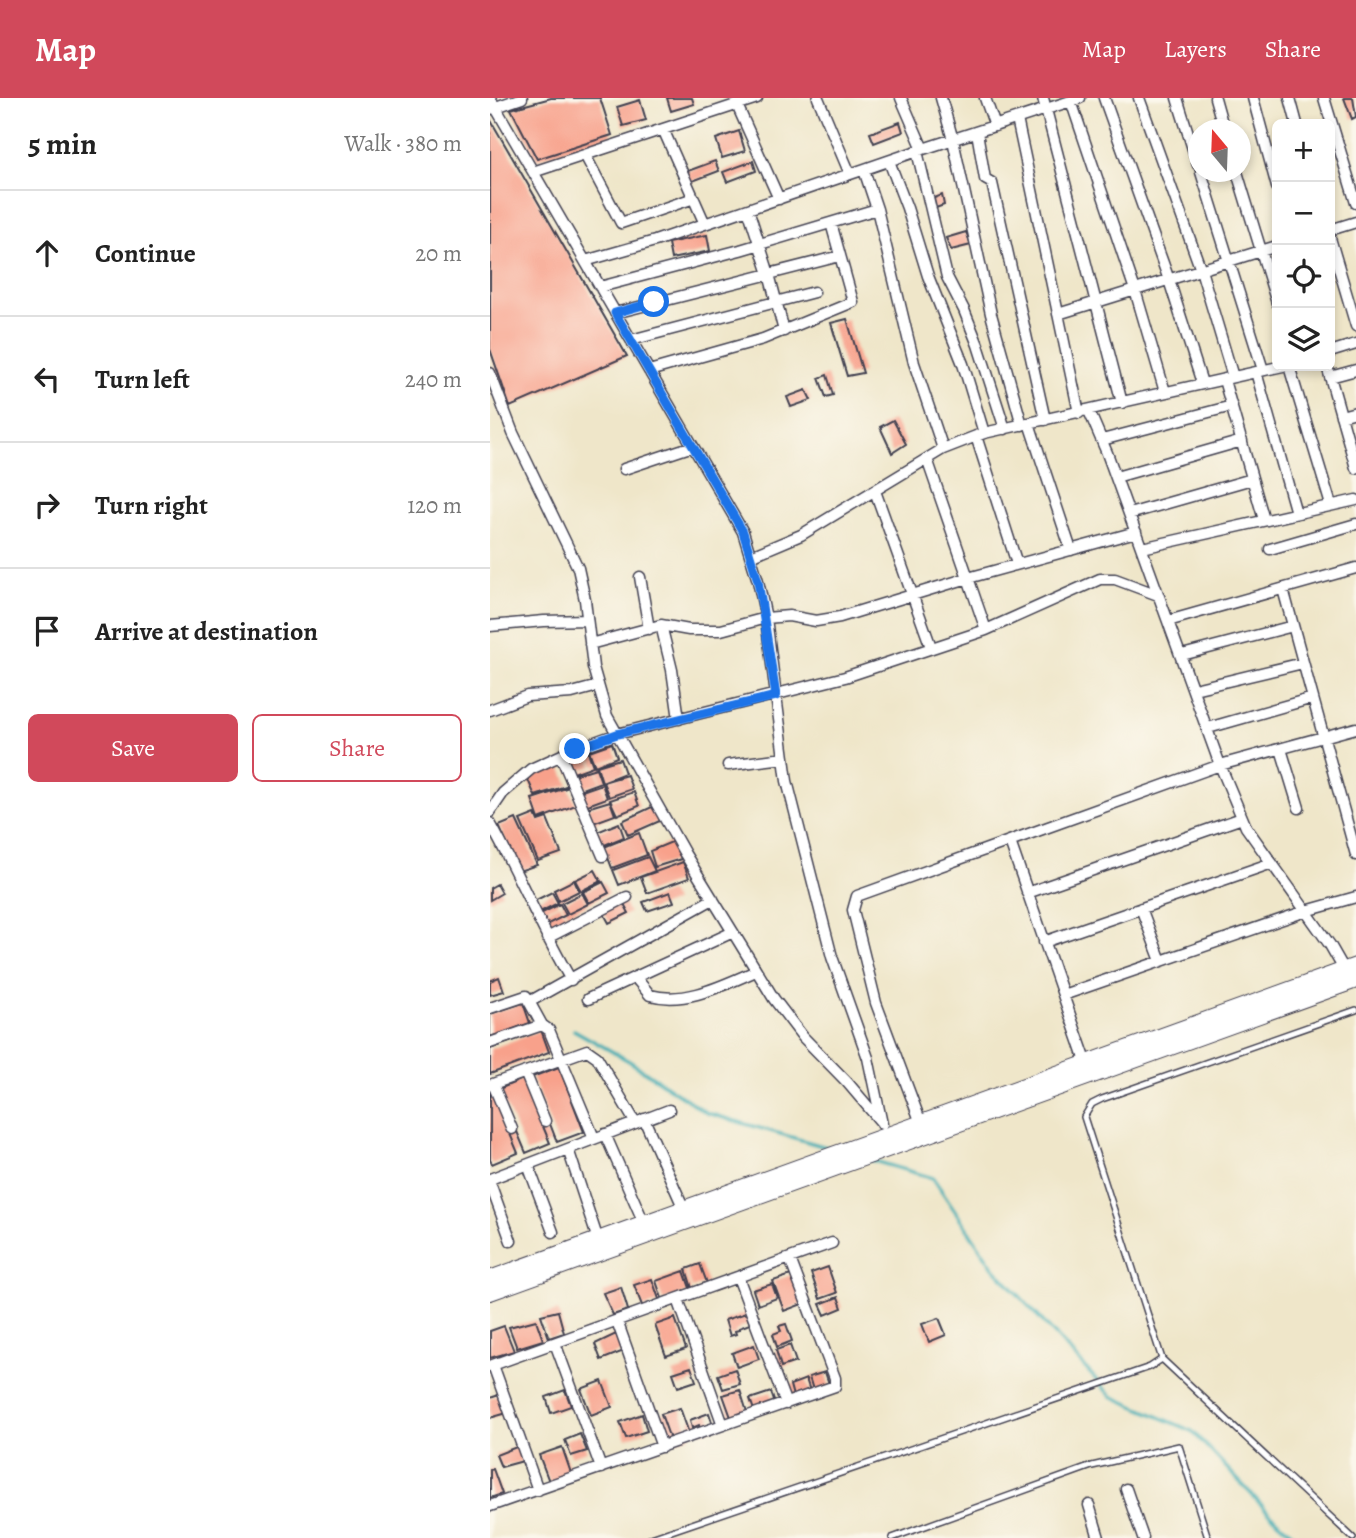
<!DOCTYPE html>
<html lang="en">
<head>
<meta charset="utf-8">
<style>
	body { margin:0; font-family:Alegreya,serif; background:#f2f2f2; color:#222 }
	.controls { position:absolute; right:21px; top:21px; display:grid; overflow:hidden; border-radius:10px; box-shadow:0 4px 10px #0003 }
	.controls button { width:63px; height:63px; display:grid; place-items:center; padding:0; border:0; border-bottom:2px solid #e0e0e0; background:#fff; color:#222; font:35px sans-serif }
	.compass { position:absolute; left:698px; top:21px; width:63px; height:63px; border-radius:50%; background:#fff; box-shadow:0 4px 10px #0003; rotate:341deg }
	.stop { position:absolute; width:21px; height:21px; margin:-16px; border:5px solid #1a73e8; border-radius:50%; background:#fff }
	.stop.end { background:#1a73e8; border-color:#fff; box-shadow:0 2px 7px #0008 }
	.list { margin:0; padding:0; list-style:none }
	h2 { display:flex; justify-content:space-between; align-items:center; height:91px; margin:0; padding:0 28px; font-size:30px }
	h2 small { font-size:23px; font-weight:400; color:#767676 }
	.list li { display:grid; grid-template-columns:46px 1fr auto; gap:21px; align-items:center; box-sizing:border-box; height:126px; padding:0 28px; border-top:2px solid #e0e0e0 }
	.list b { display:block; font-size:26px; white-space:nowrap }
	.list em { font-size:23px; font-style:normal; color:#767676 }
	.actions { display:flex; gap:14px; padding:21px 28px }
	.actions a { flex:1; padding:16px 0; border:2px solid #d1495b; border-radius:10px; text-align:center; font-size:24px; color:#d1495b }
	.actions .main { background:#d1495b; color:#fff }
	.icon { flex:none; width:38px; height:38px; fill:none; stroke:currentColor; stroke-width:2; stroke-linecap:round; stroke-linejoin:round }
	.map { position:relative; flex:none; width:866px; height:1440px; overflow:hidden }
	header { display:flex; align-items:center; gap:42px; box-sizing:border-box; height:98px; padding:0 35px; background:#d1495b; color:#fff }
	header strong { font-size:33px }
	nav { display:flex; gap:38px; margin-inline-start:auto; font-size:24px }
	main { display:flex }
	aside { flex:1; background:#fff }
	.map>svg:first-child { display:block }
	.lines { fill:none; stroke-linecap:round; stroke-linejoin:round }
	.stream { stroke:#3bacb3; stroke-width:3.5 }
	.building { fill:#f8a18b }
	.lane-casing { stroke:#413f50; stroke-width:8 }
	.street-casing { stroke:#413f50; stroke-width:13 }
	.secondary-casing { stroke:#413f50; stroke-width:18 }
	.lane { stroke:#fff; stroke-width:5 }
	.street { stroke:#fff; stroke-width:10 }
	.secondary { stroke:#fff; stroke-width:16 }
	.route { stroke:#1a73e8; stroke-width:9 }
</style>
</head>
<body>
<header>
<strong>Map</strong>
<nav><a>Map</a><a>Layers</a><a>Share</a></nav>
</header>
<main>
<aside>
<h2>5 min<small>Walk · 380 m</small></h2>
<ul class="list">
<li><svg class="icon" aria-label="ahead" viewBox="0 0 24 24"><path d="M12 20V5M6 11l6-6 6 6"/></svg><div><b>Continue</b></div><em>20 m</em></li>
<li><svg class="icon" aria-label="left" viewBox="0 0 24 24"><path d="M17 20v-9H6M10 6l-5 5 5 5"/></svg><div><b>Turn left</b></div><em>240 m</em></li>
<li><svg class="icon" aria-label="right" viewBox="0 0 24 24"><path d="M7 20v-9h11M14 6l5 5-5 5"/></svg><div><b>Turn right</b></div><em>120 m</em></li>
<li><svg class="icon" aria-label="arrive" viewBox="0 0 24 24"><path d="M6 21V4h12l-3 4 3 4H6"/></svg><div><b>Arrive at destination</b></div></li>
</ul>
<div class="actions"><a class="main">Save</a><a>Share</a></div>
</aside>
<div class="map">
<svg width="866" height="1440" viewBox="0 0 866 1440">
	<rect width="100%" height="100%" fill="#fbf7ec"/>
	<filter id="ink" filterUnits="userSpaceOnUse"><feTurbulence type="fractalNoise" baseFrequency=".0143" numOctaves="2"/><feDisplacementMap in="SourceGraphic" scale="14" xChannelSelector="R" yChannelSelector="G"/><feConvolveMatrix kernelMatrix="1 2 1 2 8 2 1 2 1" color-interpolation-filters="sRGB"/></filter>
	<filter id="wash" filterUnits="userSpaceOnUse"><feTurbulence type="fractalNoise" baseFrequency=".00686" numOctaves="4" result="noise"/><feDisplacementMap in="SourceGraphic" scale="28" xChannelSelector="R" yChannelSelector="G"/><feGaussianBlur stdDeviation="1.57" result="paint"/><feColorMatrix in="noise" values="0 0 0 0 0 0 0 0 0 0 0 0 0 0 0 0 0 1.4 0 .05"/><feComposite in="paint" operator="in"/></filter>
	<g filter="url(#wash)">
		<rect width="100%" height="100%" fill="#efe6c9"/>
		<g class="lines">
			<path class="stream" d="M84,932L139,963L217,1015L343,1051
				M381,1062L443,1080L503,1169L621,1298L702,1333L780,1416L808,1440"/>
		</g>
		<g id="blocks">
			<path class="building" d="M61,0H110L122,37L47,61L21,11Z
				M177,0H202L204,6L181,13Z
				M854,0H863L866,19L862,21Z
				M150,2L156,22L133,28L127,9Z
				M0,21L137,258L20,309L0,251Z
				M410,24L413,34L384,45L380,35Z
				M249,33L255,53L232,60L226,41Z
				M225,63L229,73L200,84L195,74Z
				M263,63L266,73L237,84L233,74Z
				M452,97L454,107L443,111L439,102Z
				M476,134L481,147L461,152L456,140Z
				M217,137L220,153L181,161L178,145Z
				M357,221L373,275L357,278L341,225Z
				M337,277L343,297L336,299L329,280Z
				M316,292L321,302L301,309L297,299Z
				M403,322L416,346L402,355L390,329Z
				M122,645L127,659L105,668L99,653Z
				M98,654L103,668L81,676L75,661Z
				M130,661L135,675L112,684L107,668Z
				M69,664L79,687L45,698L36,677Z
				M106,670L111,684L89,692L83,677Z
				M137,677L142,691L119,699L113,684Z
				M112,686L117,700L95,708L89,694Z
				M79,689L86,707L49,721L42,701Z
				M144,694L149,708L127,717L120,702Z
				M120,703L125,717L103,725L97,710Z
				M164,708L172,722L138,737L132,723Z
				M45,716L48,723L57,720L71,755L48,763L30,722Z
				M26,721L47,767L29,773L9,728Z
				M129,725L134,739L112,748L107,734Z
				M149,735L157,757L122,770L114,749Z
				M184,743L191,761L165,769L160,753Z
				M158,759L165,773L129,787L123,772Z
				M193,764L199,780L157,795L151,779Z
				M105,772L111,783L91,793L85,782Z
				M84,782L89,793L69,803L64,792Z
				M113,784L119,795L99,805L93,794Z
				M7,786L12,795L0,802V790Z
				M62,794L68,805L48,815L42,804Z
				M180,794L184,804L157,813L153,804Z
				M92,795L98,806L78,816L72,805Z
				M133,804L139,815L119,825L113,814Z
				M70,806L76,817L56,827L50,816Z
				M9,879L14,893L0,897V883Z
				M33,905L40,925L0,939V916Z
				M51,932L59,954L0,976V951Z
				M69,969L94,1034L67,1044L42,979Z
				M33,981L60,1045L36,1055L9,991Z
				M0,988L28,1055L2,1066L0,1062Z
				M210,1166L217,1185L202,1190L196,1171Z
				M338,1169L347,1195L330,1201L321,1175Z
				M194,1173L201,1193L173,1203L166,1183Z
				M304,1176L315,1205L294,1213L283,1183Z
				M162,1181L170,1204L153,1210L144,1187Z
				M282,1186L287,1200L268,1207L263,1192Z
				M131,1189L138,1212L123,1217L113,1195Z
				M348,1199L352,1210L335,1217L330,1206Z
				M68,1213L74,1235L59,1240L51,1217Z
				M256,1215L260,1226L249,1230V1232L245,1233L246,1236L240,1238L235,1222Z
				M185,1220L196,1251L176,1258L165,1227Z
				M449,1220L456,1237L439,1244L432,1226Z
				M46,1222L53,1242L27,1250L19,1229Z
				M296,1226L302,1243L287,1249L283,1236L291,1233L289,1228Z
				M14,1228L24,1253L0,1260V1233Z
				M126,1236L134,1253L111,1262L105,1246Z
				M264,1247L269,1261L247,1269L242,1255Z
				M300,1247L306,1264L291,1269L286,1252Z
				M201,1269L206,1283L188,1289L183,1275Z
				M245,1271L250,1286L233,1291L228,1277Z
				M335,1274L340,1289L324,1295L319,1279Z
				M316,1281L321,1296L304,1302L300,1287Z
				M112,1283L122,1309L101,1317L91,1291Z
				M75,1292L81,1308L61,1315L56,1299Z
				M250,1292L258,1317L242,1322L233,1297Z
				M281,1294L286,1309L265,1315L260,1301Z
				M9,1297L17,1315L0,1320V1300Z
				M190,1310L200,1338L181,1344L171,1316Z
				M219,1315L224,1330L211,1334L209,1327L202,1330L200,1322Z
				M152,1316L157,1333L136,1340L130,1324Z
				M90,1336L97,1353L81,1358L75,1342Z
				M29,1348L33,1363L11,1369L6,1357Z
				M72,1349L82,1378L60,1386L49,1357Z
				M3,1371L12,1396L0,1400V1372Z"/>
		</g>
	</g>
	<g filter="url(#ink)">
		<use href="#blocks" fill-opacity="0" stroke="#413f50" stroke-width="2"/>
		<g class="lines">
			<defs>
				<path id="lane" d="M161,1440L660,1269L672,1261
					M402,1440L602,1368L689,1348L718,1440
					M863,1440L672,1261L594,1019L602,1006L612,1001L866,912"/>
				<path id="street" d="M0,0L253,434L268,483L276,520L297,683L342,859L378,960L392,1026
					M328,0L360,76
					M411,0L433,51
					M451,0L463,42L501,216L532,327
					M495,0L505,28
					M553,0L632,305
					M614,0L679,182L712,285
					M649,0L711,172L743,279
					M687,0L708,67
					M725,0L734,32
					M763,0L787,89
					M800,0L807,26
					M834,0L866,105
					M581,3L645,192L675,294
					M247,7L289,101
					M0,11L32,0
					M527,21L589,315
					M173,31L215,126
					M487,34L495,81L502,85L555,322
					M427,53L457,179L474,212L488,247L515,331
					M95,57L131,125L204,100
					M399,63L417,110L438,178L473,266L494,335
					M374,72L387,111L424,265L453,351
					M43,74L267,0
					M711,74L773,272
					M747,74L787,205
					M258,111L279,176L294,233
					M840,132L866,124
					M840,140L866,228
					M95,163L165,143L433,51L590,0
					M110,189L250,152L387,111
					M125,215L350,158
					M568,216L787,148
					M141,242L324,194
					M840,254L866,246
					M799,268L841,407
					M837,268L866,370
					M159,273L273,241L363,204L341,125
					M766,274L806,415
					M0,275L23,335L88,470L95,502L103,569L117,618L195,756L284,901L313,939L357,984L391,1024
					M840,279L866,272
					M734,282L774,422
					M599,313L617,355L730,667L756,729L840,847L856,875
					M851,318L866,314
					M539,325L581,452
					M486,338L527,466
					M612,342L742,308
					M134,371L203,348
					M626,379L752,343
					M385,393L441,549
					M639,416L762,381
					M652,450L866,402
					M780,451L866,426
					M261,458L311,437L453,351L494,335L793,268
					M150,479L159,531
					M793,491L866,757
					M678,523L866,470
					M171,527L182,572L189,621
					M0,528L54,523L97,522
					M496,532L610,481H625L668,497
					M100,546L171,527L199,532H231L276,520L299,518L326,523L350,519L478,480L646,434
					M692,557L803,528
					M704,591L813,565
					M0,612L37,598L82,595L108,588
					M718,630L823,600
					M791,651L809,710
					M71,658L113,758
					M238,667L294,660
					M0,714L13,695L41,671L85,651L127,636L355,579L496,532L437,361
					M0,725C29,777 51,831 81,882
					M520,744L597,966
					M537,795L752,720
					M651,810L671,863
					M57,840L137,799
					M554,844L782,765
					M145,879L160,897C196,907 233,887 266,873
					M573,897L816,813L866,799
					M98,901L243,834
					M39,904L223,801
					M0,910L36,898L52,927L59,932L104,1040
					M0,945L52,927
					M35,974L55,1023
					M3,986L22,1031
					M0,987L97,952L107,959L145,1024
					M154,1021L194,1111
					M431,1025L386,905L363,812L367,798L730,667L866,630
					M115,1036L154,1125
					M78,1051L108,1142
					M38,1067L63,1134
					M0,1081L179,1012
					M0,1085L21,1143
					M248,1179L296,1306
					M188,1201L233,1327
					M127,1223L172,1349
					M65,1245L111,1370
					M3,1267L48,1392
					M0,1268L342,1145
					M636,1391L653,1440
					M599,1407L609,1440
					M0,1408L345,1288V1280L300,1161"/>
				<path id="secondary" d="M0,1181L866,868
					M0,1194L866,882"/>
			</defs>
			<use href="#lane" class="lane-casing"/>
			<use href="#street" class="street-casing"/>
			<use href="#secondary" class="secondary-casing"/>
			<use href="#lane" class="lane"/>
			<use href="#street" class="street"/>
			<use href="#secondary" class="secondary"/>
		</g>
	</g>
	<g class="lines" filter="url(#ink)">
		<path class="route" d="M85,651L127,636L286,598L268,483L253,434L125,215L164,204"/>
	</g>
</svg>
<div class="controls">
<button>+</button>
<button>−</button>
<button><svg class="icon" aria-label="locate" viewBox="0 0 24 24"><circle cx="12" cy="12" r="6"/><path d="M12 2v4M12 18v4M2 12h4M18 12h4"/></svg></button>
<button><svg class="icon" aria-label="layers" viewBox="0 0 24 24"><path d="M12 4l9 5-9 5-9-5zM3 14l9 5 9-5"/></svg></button>
</div>
<svg class="compass" viewBox="-18 -18 36 36"><path d="M0-13l5 13h-10z" fill="#e53935"/><path d="M0 13l5-13h-10z" fill="#767676"/></svg>
<div class="stop" style="left:164px;top:204px"></div>
<div class="stop end" style="left:85px;top:651px"></div>
</div>
</main>
</body>
</html>
